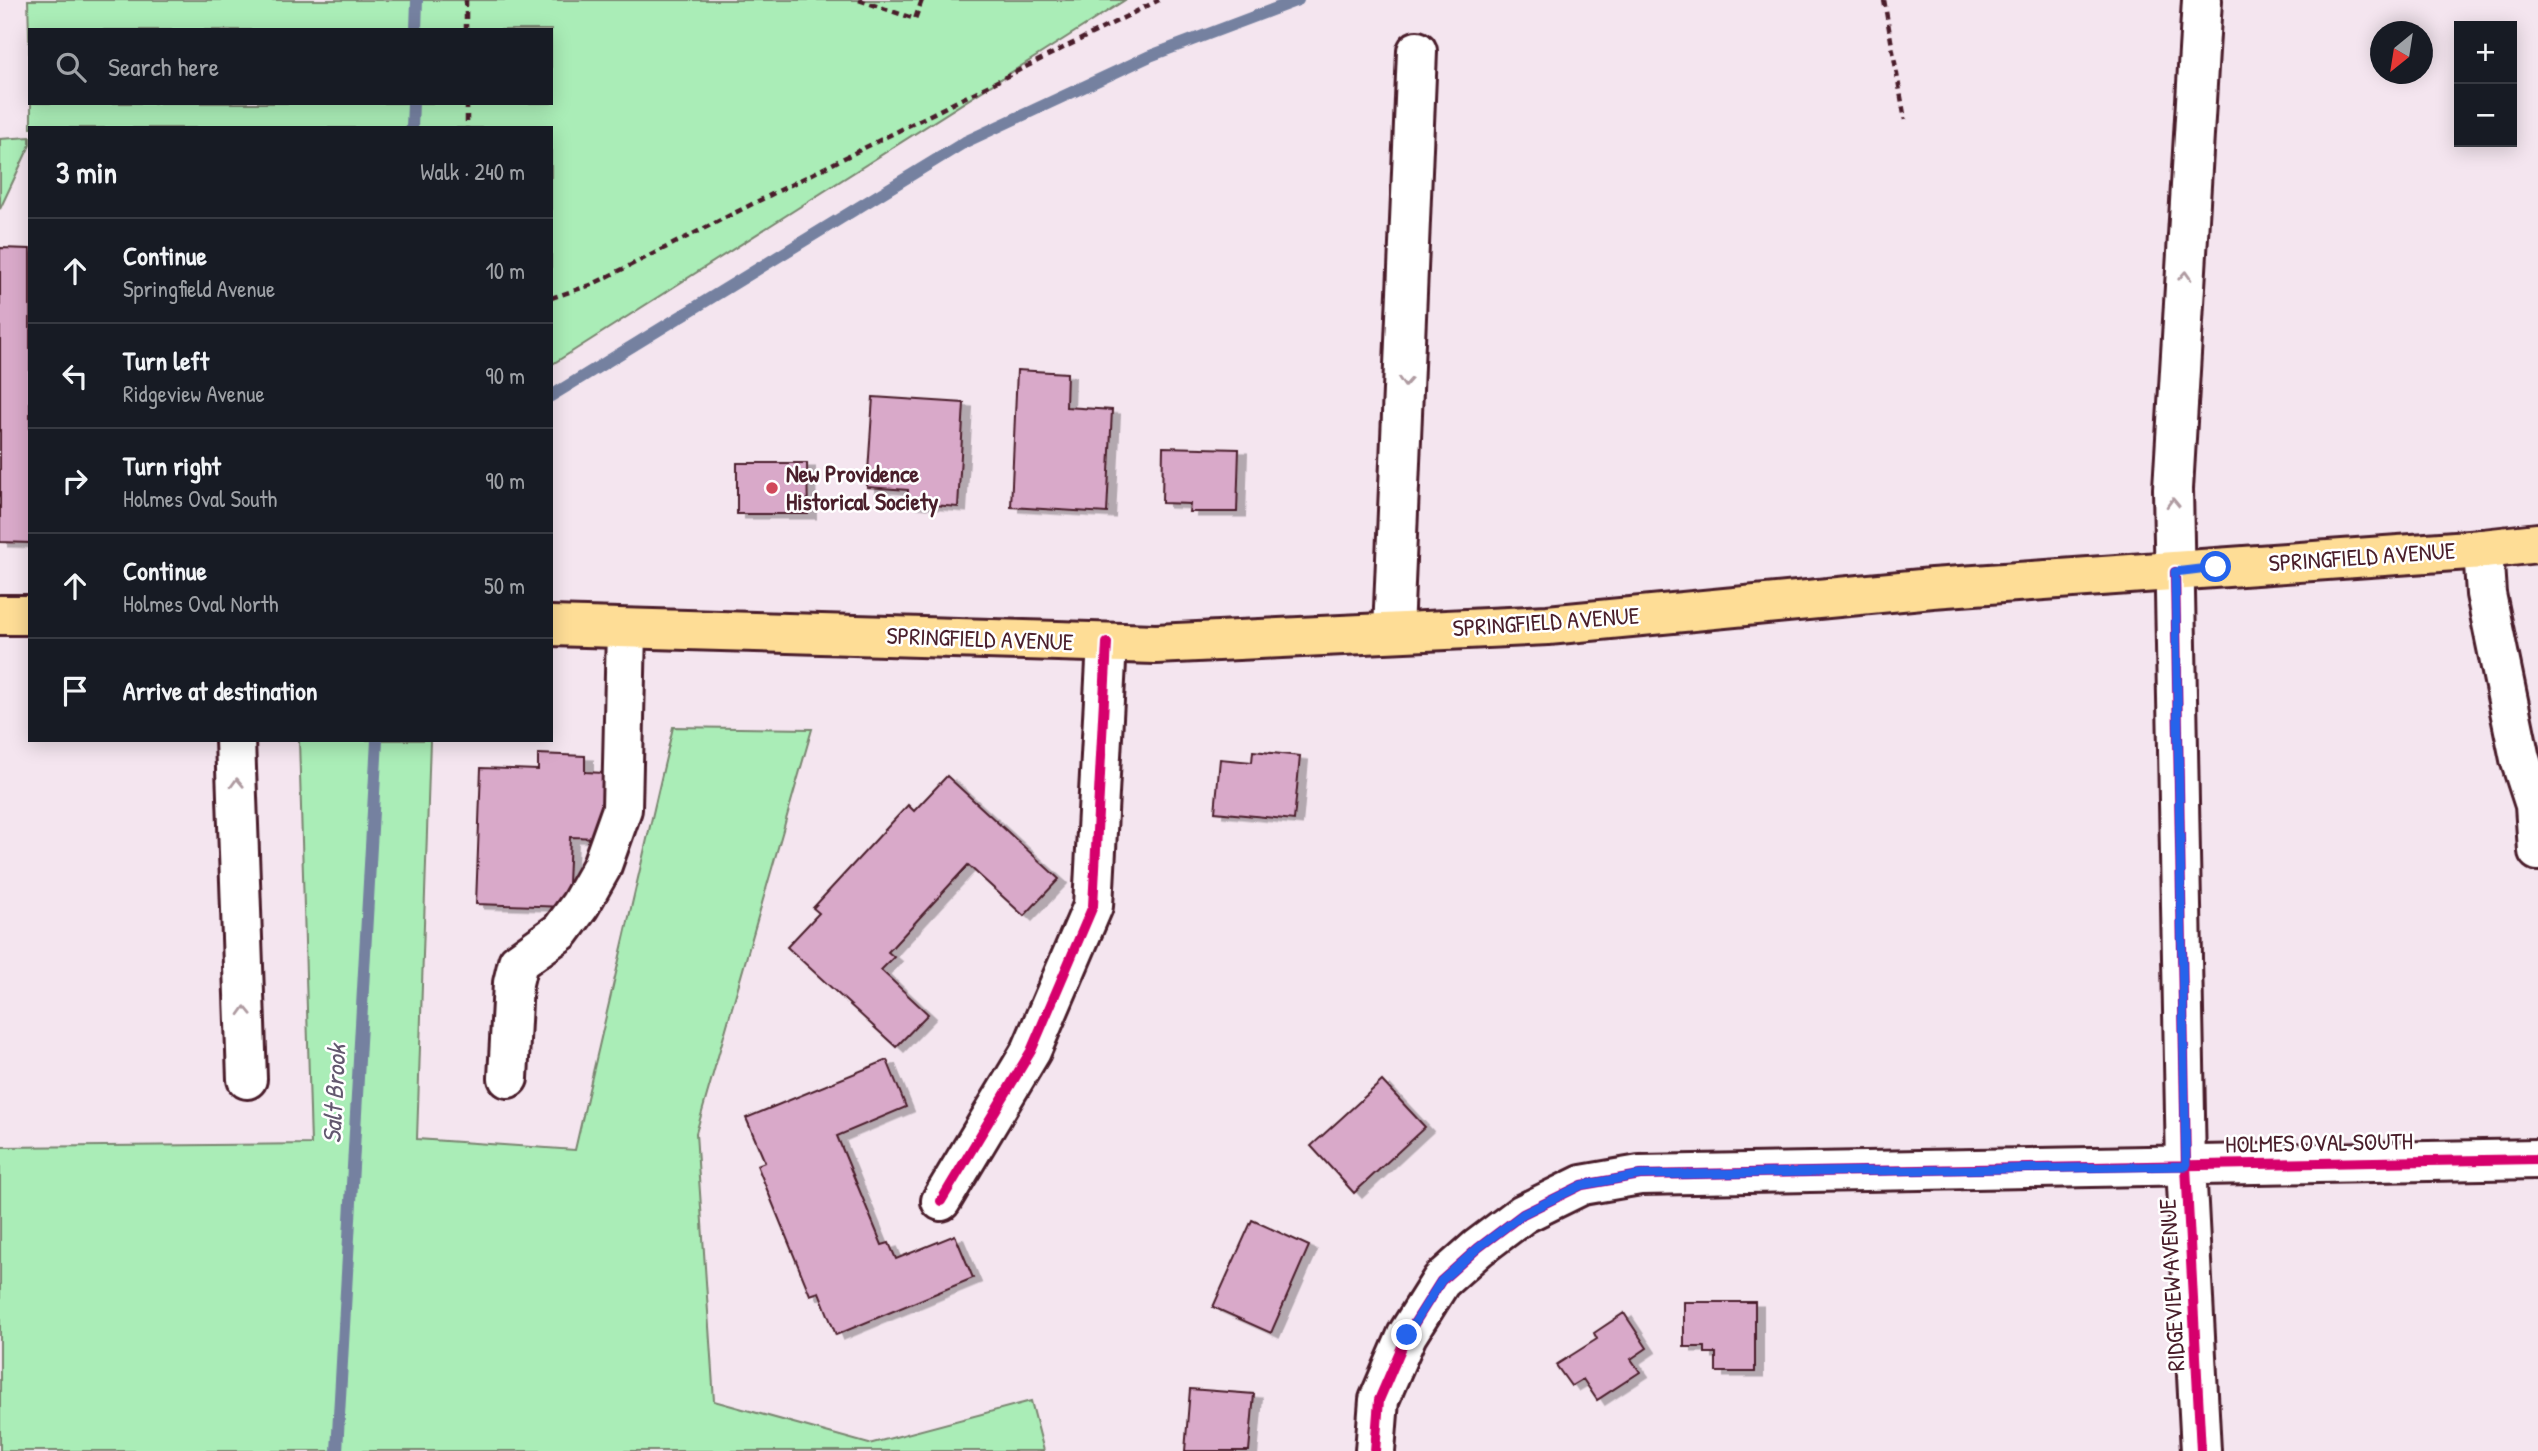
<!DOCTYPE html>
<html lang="en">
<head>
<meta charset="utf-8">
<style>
	body { margin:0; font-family:"Patrick Hand",sans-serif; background:#242831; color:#f1f3f6 }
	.controls { position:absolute; right:21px; top:21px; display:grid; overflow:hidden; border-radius:0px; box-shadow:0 4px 18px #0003 }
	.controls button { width:63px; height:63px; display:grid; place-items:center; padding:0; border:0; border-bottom:2px solid #363941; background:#171b24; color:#f1f3f6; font:35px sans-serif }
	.compass { position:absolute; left:2370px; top:21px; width:63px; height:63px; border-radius:50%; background:#171b24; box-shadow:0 4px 18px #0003; rotate:210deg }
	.stop { position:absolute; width:21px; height:21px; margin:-16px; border:5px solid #2563eb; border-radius:50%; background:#fff }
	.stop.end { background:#2563eb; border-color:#fff; box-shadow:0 2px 7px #0008 }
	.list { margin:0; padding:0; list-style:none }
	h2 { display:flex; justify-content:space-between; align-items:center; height:91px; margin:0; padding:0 28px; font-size:30px }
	h2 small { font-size:23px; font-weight:400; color:#9ea1a6 }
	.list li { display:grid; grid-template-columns:46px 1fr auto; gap:21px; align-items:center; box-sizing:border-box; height:105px; padding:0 28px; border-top:2px solid #363941 }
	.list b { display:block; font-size:26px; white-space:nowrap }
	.list p { margin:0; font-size:23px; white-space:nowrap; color:#9ea1a6 }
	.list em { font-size:23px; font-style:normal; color:#9ea1a6 }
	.icon { flex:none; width:38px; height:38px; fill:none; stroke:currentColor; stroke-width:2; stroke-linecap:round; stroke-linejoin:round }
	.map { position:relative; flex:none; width:2538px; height:1451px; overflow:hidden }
	.search { position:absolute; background:#171b24; box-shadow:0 4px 18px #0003; left:28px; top:28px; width:525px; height:77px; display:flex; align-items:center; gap:18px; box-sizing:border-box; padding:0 24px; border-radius:0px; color:#9ea1a6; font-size:26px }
	.panel { position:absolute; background:#171b24; box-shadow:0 4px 18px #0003; left:28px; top:126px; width:525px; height:616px; border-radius:0px }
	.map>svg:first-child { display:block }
	.green { fill:#aaedb7; stroke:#7a8671; stroke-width:2 }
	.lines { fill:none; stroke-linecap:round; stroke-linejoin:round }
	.stream { stroke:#7581a0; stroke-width:12 }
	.building { fill:#d9a9c9; stroke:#4a1f2b; stroke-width:2; filter:url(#shadow) }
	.minor-casing { stroke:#4a1f2b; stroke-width:44 }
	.major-casing { stroke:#4a1f2b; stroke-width:44 }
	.path { stroke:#4a1f2b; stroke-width:4.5; stroke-dasharray:7 5; stroke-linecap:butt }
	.minor { stroke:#fff; stroke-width:38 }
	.major { stroke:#fedd96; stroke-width:38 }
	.cycleway-casing { stroke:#fff; stroke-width:15 }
	.cycleway { stroke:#d6006c; stroke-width:10 }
	.oneway { stroke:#ae9aa0 }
	.route { stroke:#2563eb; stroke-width:9 }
	.poi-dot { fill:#d1495b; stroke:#fff; stroke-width:2.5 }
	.labels { text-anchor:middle; stroke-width:5; stroke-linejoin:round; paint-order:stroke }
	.poi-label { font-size:24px; font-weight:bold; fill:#4a1f2b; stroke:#fff; text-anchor:start }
	.street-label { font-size:24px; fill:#4a1f2b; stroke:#fff }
	.water-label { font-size:26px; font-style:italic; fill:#63586f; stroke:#fff }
</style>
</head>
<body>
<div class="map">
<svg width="2538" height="1451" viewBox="0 0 2538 1451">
	<defs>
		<filter id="shadow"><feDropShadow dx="8" dy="4.5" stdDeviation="0" flood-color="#0004"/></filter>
	</defs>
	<rect width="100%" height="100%" fill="#f4e5ef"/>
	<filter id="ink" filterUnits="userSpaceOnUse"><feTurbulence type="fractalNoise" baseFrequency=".0143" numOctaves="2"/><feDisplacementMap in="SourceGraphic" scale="14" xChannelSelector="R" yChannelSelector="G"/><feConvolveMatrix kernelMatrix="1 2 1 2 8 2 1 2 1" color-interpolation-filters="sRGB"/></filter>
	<g filter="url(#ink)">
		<path class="green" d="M28,0H1125L551,365V128H31V103H551V30H30V68Z
			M30,137V145L0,209V139Z
			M673,727L812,729L696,1133L714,1401L869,1444L1031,1401L1044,1451H0V1147L311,1144L299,740H430L417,1139L575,1150Z"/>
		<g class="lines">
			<path class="stream" d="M416,30L417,0
				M412,128L413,103
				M551,396L965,142L1150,56L1298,0
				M337,1451L377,740"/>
		</g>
		<path class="building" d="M0,248L30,249V543L0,542Z
			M1017,370L1067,373L1066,407L1112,410L1107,513L1011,507Z
			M873,397L964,403L958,507L908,503V490L867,487Z
			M1163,447L1239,449L1237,512H1189L1190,504L1162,503Z
			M737,463H807L808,514H737Z
			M1253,751L1300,756L1294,820L1215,812L1220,759L1252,762Z
			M538,754L585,756V772L604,773L602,838L570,837L567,907L476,904L481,768L538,770Z
			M947,776L1059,879L1024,916L968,865L888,952L894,957L881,970L928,1014L896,1047L787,947L819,913L813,908L908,805L914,811Z
			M887,1060L906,1107L837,1136L882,1245L889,1243L896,1259L955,1235L973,1278L836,1335L819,1292L810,1295L757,1165L765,1162L746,1118Z
			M1382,1081L1425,1127L1354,1193L1311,1146Z
			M1252,1220L1309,1246L1271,1333L1213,1307Z
			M1684,1302H1755V1372H1716V1353H1705V1347H1684Z
			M1624,1313L1647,1348L1631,1359L1640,1372L1597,1400L1583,1379L1571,1386L1556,1365L1597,1339L1594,1333Z
			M1190,1389L1254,1394L1249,1451H1185Z"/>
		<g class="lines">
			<defs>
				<path id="minor" d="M2483,549L2486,594L2520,759L2535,805L2538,851
					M1393,632L1417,51
					M235,740L247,1079
					M508,1078L513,983L518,962L561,931L580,905L601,868L622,809L626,629
					M941,1201L1031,1051L1093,906L1107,643
					M1375,1451L1379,1400L1407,1335L1441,1281L1478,1248L1523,1214L1582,1185L1640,1175L2538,1159
					M2201,1451L2186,1166L2173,489L2202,0"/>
				<path id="major" d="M0,615H30
					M551,626L1156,644L1548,625L1932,588L2483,549L2538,543"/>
			</defs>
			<use href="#minor" class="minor-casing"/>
			<use href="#major" class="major-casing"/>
			<path class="path" d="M466,0V30
				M859,0L915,19L922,0
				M1884,0L1905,120
				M467,103V128
				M551,298L591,285L1159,0"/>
			<use href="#minor" class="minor"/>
			<use href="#major" class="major"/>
			<defs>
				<path id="cycleway" d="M2175,572L2186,1166L2201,1451
					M941,1201L1031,1051L1093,906L1107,643
					M1375,1451L1379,1400L1407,1335L1441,1281L1478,1248L1523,1214L1582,1185L1640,1175L2538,1159"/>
			</defs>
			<use href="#cycleway" class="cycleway-casing"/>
			<use href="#cycleway" class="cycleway"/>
		</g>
		<defs><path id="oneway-chevron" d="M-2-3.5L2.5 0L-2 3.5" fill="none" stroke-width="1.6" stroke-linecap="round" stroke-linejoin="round" transform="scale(1.75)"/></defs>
		<g class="oneway">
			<use href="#oneway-chevron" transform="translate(2185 276) rotate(-87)"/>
			<use href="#oneway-chevron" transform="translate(1405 382) rotate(93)"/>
			<use href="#oneway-chevron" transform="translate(2173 503) rotate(-92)"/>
			<use href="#oneway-chevron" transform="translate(237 783) rotate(-92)"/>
			<use href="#oneway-chevron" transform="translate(245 1011) rotate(-92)"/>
		</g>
	</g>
	<g class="lines" filter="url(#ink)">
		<path class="route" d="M1407,1335L1441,1281L1478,1248L1523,1214L1582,1185L1640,1175L2186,1166L2175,572L2216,567"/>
	</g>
	<circle class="poi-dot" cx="772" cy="488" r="7"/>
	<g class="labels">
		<g class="poi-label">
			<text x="786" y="482">New Providence<tspan x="786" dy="28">Historical Society</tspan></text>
		</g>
		<g class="street-label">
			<text transform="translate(2362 557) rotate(-4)" y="8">SPRINGFIELD AVENUE</text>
			<text transform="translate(1546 622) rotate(-4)" y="8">SPRINGFIELD AVENUE</text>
			<text transform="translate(980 639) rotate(2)" y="8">SPRINGFIELD AVENUE</text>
			<text transform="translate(2319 1143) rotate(-1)" y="8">HOLMES OVAL SOUTH</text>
			<text transform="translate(2172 1285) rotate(-93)" y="8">RIDGEVIEW AVENUE</text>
		</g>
		<g class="water-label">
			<text transform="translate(334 1094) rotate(-87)" y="9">Salt Brook</text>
		</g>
	</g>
</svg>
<div class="controls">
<button>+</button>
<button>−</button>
</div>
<svg class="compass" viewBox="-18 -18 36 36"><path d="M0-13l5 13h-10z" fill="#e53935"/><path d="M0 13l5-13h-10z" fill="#9ea1a6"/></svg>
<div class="stop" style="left:2216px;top:567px"></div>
<div class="stop end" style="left:1407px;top:1335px"></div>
<div class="search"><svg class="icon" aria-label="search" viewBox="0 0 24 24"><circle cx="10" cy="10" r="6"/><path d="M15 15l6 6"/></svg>Search here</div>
<section class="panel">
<h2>3 min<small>Walk · 240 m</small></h2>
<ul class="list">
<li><svg class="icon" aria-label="ahead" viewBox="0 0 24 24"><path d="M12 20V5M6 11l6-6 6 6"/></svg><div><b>Continue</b><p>Springfield Avenue</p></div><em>10 m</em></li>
<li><svg class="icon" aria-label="left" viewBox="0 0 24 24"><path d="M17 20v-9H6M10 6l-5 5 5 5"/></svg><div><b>Turn left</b><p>Ridgeview Avenue</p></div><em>90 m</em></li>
<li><svg class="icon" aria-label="right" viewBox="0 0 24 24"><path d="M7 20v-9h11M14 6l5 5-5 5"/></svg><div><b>Turn right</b><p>Holmes Oval South</p></div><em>90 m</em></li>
<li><svg class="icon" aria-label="ahead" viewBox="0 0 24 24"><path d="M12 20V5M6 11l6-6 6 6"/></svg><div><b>Continue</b><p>Holmes Oval North</p></div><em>50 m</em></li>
<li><svg class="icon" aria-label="arrive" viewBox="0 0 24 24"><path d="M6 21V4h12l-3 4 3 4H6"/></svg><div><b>Arrive at destination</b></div></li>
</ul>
</section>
</div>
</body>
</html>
